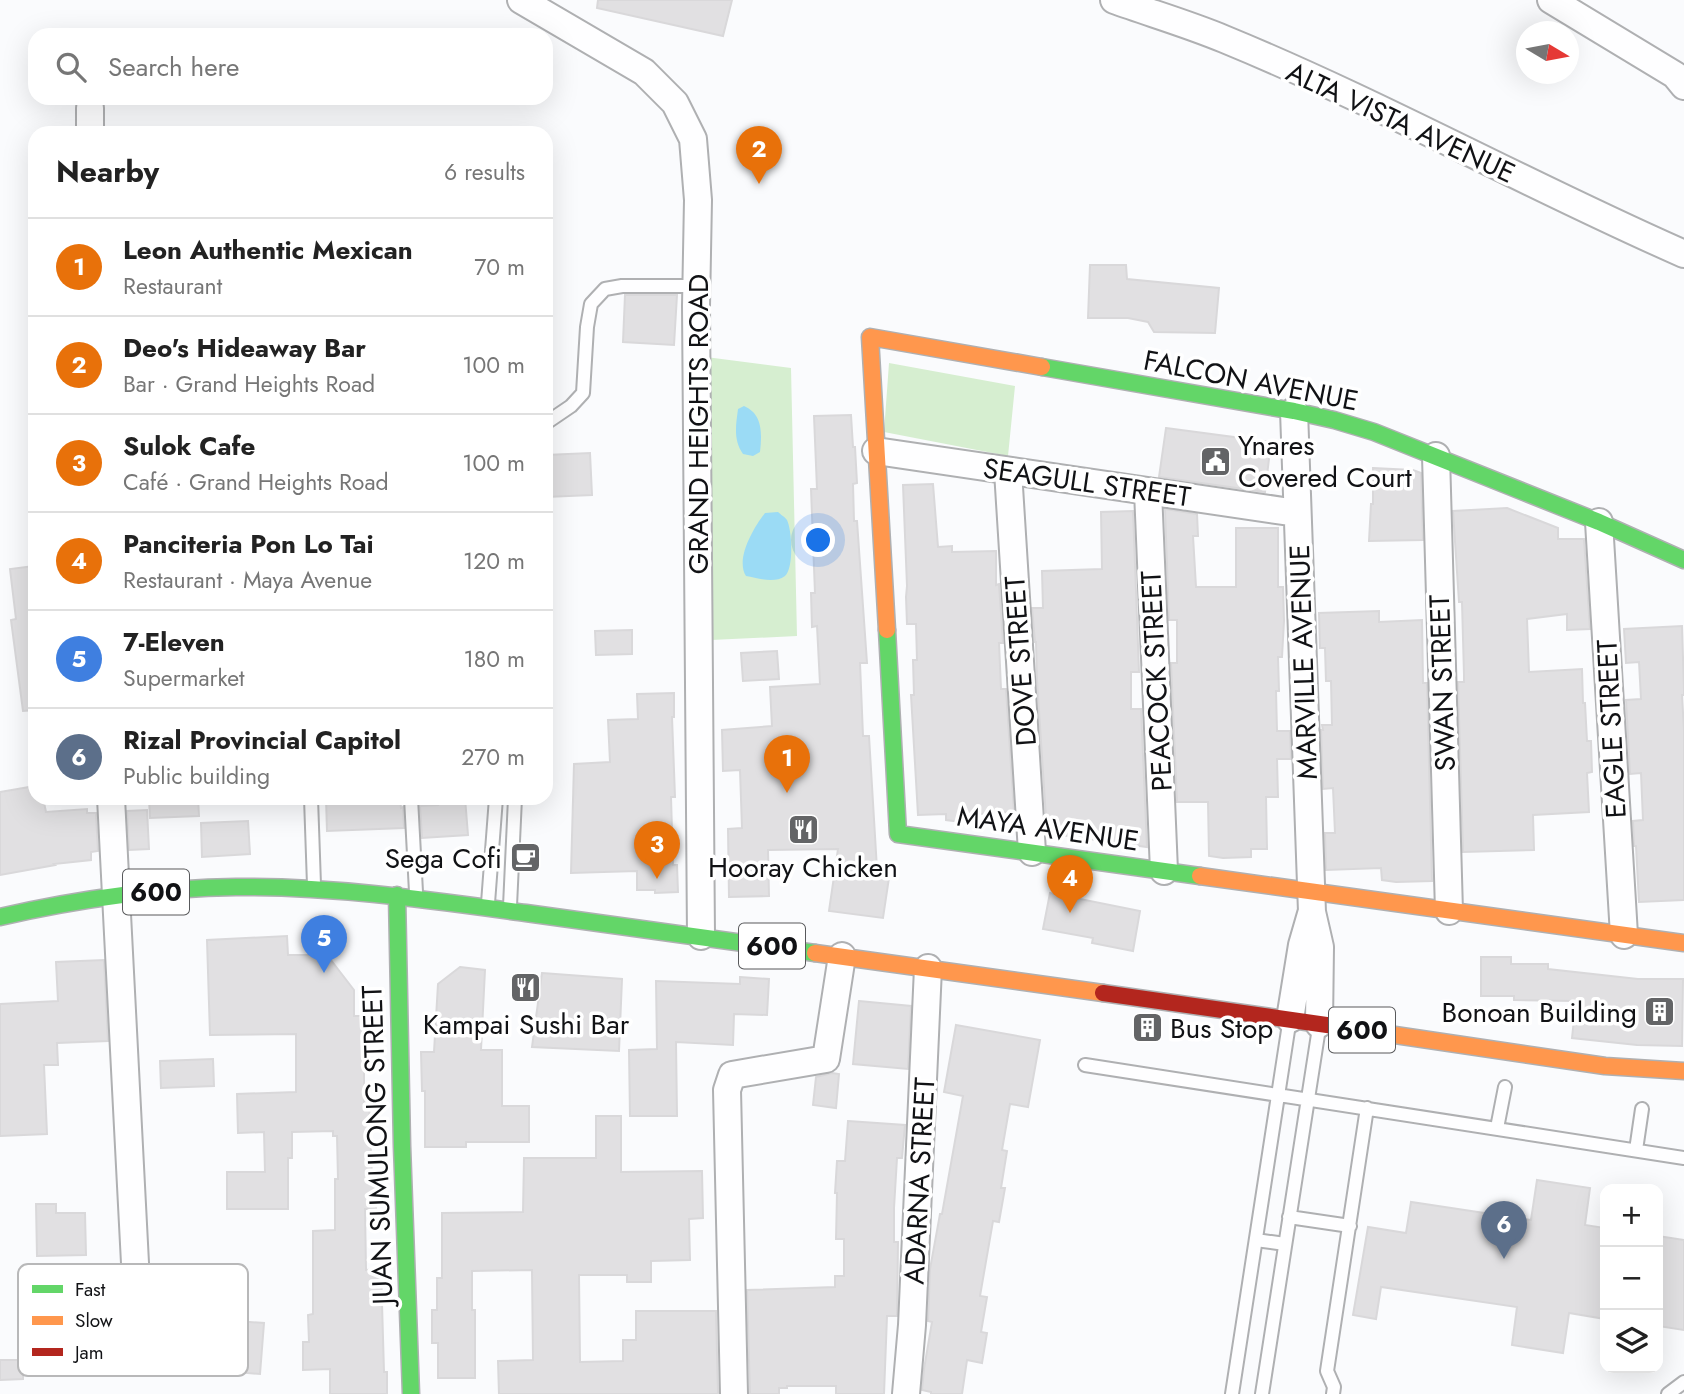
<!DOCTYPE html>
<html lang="en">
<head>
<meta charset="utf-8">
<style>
	body { margin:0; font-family:Jost,sans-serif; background:#f2f2f2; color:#222 }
	.controls { position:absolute; right:21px; bottom:21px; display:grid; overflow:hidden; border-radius:14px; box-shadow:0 7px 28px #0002 }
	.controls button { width:63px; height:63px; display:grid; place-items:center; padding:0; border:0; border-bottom:2px solid #e0e0e0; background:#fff; color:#222; font:35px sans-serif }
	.compass { position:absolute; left:1516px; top:21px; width:63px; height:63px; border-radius:50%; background:#fff; box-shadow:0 7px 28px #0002; rotate:100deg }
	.you { position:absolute; left:819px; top:541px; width:24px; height:24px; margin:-18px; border:5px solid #fff; border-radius:50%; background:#1a73e8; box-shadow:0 0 0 10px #1a73e833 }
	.badge { display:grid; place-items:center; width:46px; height:46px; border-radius:50%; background:#636466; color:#fff; font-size:23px; font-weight:700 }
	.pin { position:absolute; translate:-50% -58px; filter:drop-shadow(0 2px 4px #0008) }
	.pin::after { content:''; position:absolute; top:37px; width:24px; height:21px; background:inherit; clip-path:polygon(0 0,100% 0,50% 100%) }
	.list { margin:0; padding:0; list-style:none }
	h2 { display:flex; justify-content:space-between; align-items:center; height:91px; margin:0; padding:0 28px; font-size:30px }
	h2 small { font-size:23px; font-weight:400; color:#767676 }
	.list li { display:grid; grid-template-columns:46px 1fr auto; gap:21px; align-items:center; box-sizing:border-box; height:98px; padding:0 28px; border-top:2px solid #e0e0e0 }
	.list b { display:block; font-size:26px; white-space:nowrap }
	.list p { margin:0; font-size:23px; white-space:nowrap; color:#767676 }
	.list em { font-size:23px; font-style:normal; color:#767676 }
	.icon { flex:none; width:38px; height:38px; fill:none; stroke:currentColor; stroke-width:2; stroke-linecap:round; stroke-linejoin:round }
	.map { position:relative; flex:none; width:1684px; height:1394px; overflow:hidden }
	.search { position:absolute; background:#fff; box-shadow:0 7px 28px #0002; left:28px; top:28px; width:525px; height:77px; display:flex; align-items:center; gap:18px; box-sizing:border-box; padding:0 24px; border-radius:21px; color:#767676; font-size:26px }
	.panel { position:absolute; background:#fff; box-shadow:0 7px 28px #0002; left:28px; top:126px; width:525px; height:679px; border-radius:21px }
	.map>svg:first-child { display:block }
	.green { fill:#d6eed0 }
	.water { fill:#9bdbf5 }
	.building { fill:#e1e0e2; stroke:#d9d8da; stroke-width:2 }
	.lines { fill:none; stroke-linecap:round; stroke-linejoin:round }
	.lane-casing { stroke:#afb0b2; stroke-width:16 }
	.street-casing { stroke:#afb0b2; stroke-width:30 }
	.fast-casing { stroke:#afb0b2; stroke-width:19 }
	.slow-casing { stroke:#afb0b2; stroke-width:19 }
	.jam-casing { stroke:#afb0b2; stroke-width:19 }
	.lane { stroke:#fefeff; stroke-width:12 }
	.street { stroke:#fefeff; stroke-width:26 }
	.fast { stroke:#63d668; stroke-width:16 }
	.slow { stroke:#ff974d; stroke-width:16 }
	.jam { stroke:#b3261e; stroke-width:16 }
	.labels { text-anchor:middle; stroke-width:7; stroke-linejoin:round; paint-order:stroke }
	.shield { fill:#fff; stroke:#58595b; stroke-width:2 }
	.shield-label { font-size:26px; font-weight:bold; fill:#111215 }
	.street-label { font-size:28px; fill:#111215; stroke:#fff }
	.poi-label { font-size:28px; fill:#111215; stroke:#fff; text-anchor:start }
	.key { fill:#fff; stroke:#b8b8b9; stroke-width:2 }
	.key-label { font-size:19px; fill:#111215 }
</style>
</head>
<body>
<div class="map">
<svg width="1684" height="1394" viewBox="0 0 1684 1394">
	<rect width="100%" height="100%" fill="#fafbfd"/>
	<path class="green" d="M706,357L791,368L797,636L711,640Z
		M889,363L1015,386L1008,456L884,432Z"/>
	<path class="water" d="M744,406C763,414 762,434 760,452L753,456L743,454C733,440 736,425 738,409Z
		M778,512C780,514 786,518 787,520C792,530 794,568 785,576C774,584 758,578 746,576C735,559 754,527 765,513Z"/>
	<path class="building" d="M598,0H732L723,36L597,8Z
		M1090,265H1126L1127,279L1219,288L1215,333L1154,332L1148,322L1128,318H1088Z
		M625,295H677L674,345L623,342Z
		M851,415L853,447H855L857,483L853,484L854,521H857L867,663H860L863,736H869L877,869L890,871L883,918L829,911L838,849L768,850L769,896L729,897L728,829L742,828L740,770L723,771L722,730L772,726L770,687L820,684L817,626L812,627L811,593H815L811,489H817L814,416Z
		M1166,428L1271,442L1265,492L1159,477Z
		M590,453L592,495L546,497V455Z
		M1373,468L1413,470L1421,473L1423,540L1369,541L1371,504H1373Z
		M933,484L938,547L952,546V552L996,551V585L999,584L1003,643H999L1001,689H1006L1014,812L979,814V824L946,820V814L918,815L911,695H914L913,660H917L916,624H907L906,597L907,586L903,485Z
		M1507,508L1558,528V539H1584L1590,629L1567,630V614L1527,619L1529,672L1582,669L1583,703H1585L1587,741H1591L1592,772L1587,773L1589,812L1533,815L1534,850L1463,852L1458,682H1464V675L1462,602H1459L1453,511Z
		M1165,509L1197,514L1198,536H1193L1196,587H1236V528H1278V587H1283L1284,621L1282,657H1278L1279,691H1276L1277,731H1290L1291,759H1277L1278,797H1266L1267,849H1251V857L1223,858L1209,856L1208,802H1177L1171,663H1177V620H1169Z
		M1133,511L1139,672H1131V709H1141L1147,847L1047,833L1037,680L1036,642H1035L1032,608H1043L1042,571L1102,569L1101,512Z
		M35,566V710L23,711L11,620L16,619L10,569Z
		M1379,611V622L1422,620L1423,683H1427L1432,881L1396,882L1382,880L1381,868L1326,870L1325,833H1335L1333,788L1323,789L1321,730H1323L1322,725H1332L1331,681H1326L1325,648H1320L1319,613Z
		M1682,626L1684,690V695H1682L1684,730V900L1639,902L1636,846H1634L1633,821L1643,820L1641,773L1630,774L1626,700L1641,699L1639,662L1626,663L1624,629Z
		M632,630V654L596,655L595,631Z
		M777,651L779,679L743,681L741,653Z
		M674,693V717H672L675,797H671L673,865H677L678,892L655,893V890H637V871L571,873L574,764L610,762L608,720L638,719L637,694Z
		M35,786V798H43L46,812L87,809V813H96L98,851L91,852V860L54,864L55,865L0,875V792Z
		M149,798H198L199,816L150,818Z
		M326,798H400L401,808L403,807L404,828L327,831Z
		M437,798H465L468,835L422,838L420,806L438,805Z
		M147,810L149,849L129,850L127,811Z
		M248,821L250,854L202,857L201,823Z
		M1050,893L1140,911L1133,951L1092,943L1093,938L1043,929Z
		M287,936L288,955H327L354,990V1016H364V1102H369L372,1179H375L376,1209H365L366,1270L381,1269L384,1372H387V1394H330V1369L303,1370V1342H309L308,1315L313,1314V1231L335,1230V1179H338L337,1136H333V1131L292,1132V1158H288V1209H227V1172H265L264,1132L238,1133L237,1094L296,1092V1034L210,1035L207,940Z
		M1481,957H1511V964H1548V969L1638,979H1683L1682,1046L1637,1045L1572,1038L1576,1001L1514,1000V996H1481Z
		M104,960L108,1041L57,1043L58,1065H44L47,1134L0,1136V1004L58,1001L56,962Z
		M460,967L485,970L481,1050H502V1106H529V1142H466V1147H425V1091H422L421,1052H434L438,984Z
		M542,973L622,979L619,1051L532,1047Z
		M740,977L769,979L767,1015L734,1014L733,1045L676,1042L677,1116H630L629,1050L657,1049L656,981L740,984Z
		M859,1001L911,1006L908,1069L853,1064Z
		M956,1025L1040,1040L1028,1107L1010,1104L1002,1150L1007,1151L1001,1188H1005L999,1222L993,1221L980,1296L987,1297L981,1332L987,1333L982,1363L967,1360L962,1394H931V1392L922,1390L924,1369L932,1322L928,1321L930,1269L940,1214H942L963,1096L944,1092Z
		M213,1059L214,1086L161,1088L160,1061Z
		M832,1073L839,1074L836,1108L813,1105L816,1077Z
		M596,1116H621V1172L702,1171L703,1218L689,1219L690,1260L651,1261V1282H627V1275H579L580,1362L623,1361V1340H636V1311H716L718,1394H499L498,1361L533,1360L532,1270L472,1271V1310H475V1378H438V1343H432V1310H437V1278H442V1213L523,1212L524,1158H596Z
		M848,1121L905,1125L902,1158H897L894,1208V1242H898L897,1316H887L884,1394H836V1386H787V1388H779V1394H750L747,1290L835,1287V1276H844V1239H836L837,1193H835L837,1161H845Z
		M1537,1180L1590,1188L1585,1225L1605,1228V1319L1569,1313L1563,1353L1512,1345L1517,1307L1381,1287L1376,1319L1353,1315L1368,1227L1406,1233L1411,1202L1531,1220Z
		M36,1204H56V1213H85L86,1255L37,1256Z
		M1658,1236L1684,1240V1330L1658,1326Z
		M153,1320L223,1325L224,1320L264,1323L260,1374L214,1370L213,1374L149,1368Z
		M0,1360H23V1379L0,1380Z"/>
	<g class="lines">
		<defs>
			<path id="lane" d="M546,423L571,406L583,393L587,327L591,304L605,289L622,286H697
				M311,798L314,885
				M411,798L416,892
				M488,903L496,798
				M510,906L515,798
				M1085,1065L1684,1158
				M1497,1128L1505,1087
				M1636,1150L1642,1109
				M1289,1217L1350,1226
				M1256,1240L1285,1244
				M1232,1394L1289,1024
				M1262,1394L1319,1028
				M1333,1394L1334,1387L1327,1371L1367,1108
				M1668,1394L1684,1382"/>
			<path id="street" d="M521,0L644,72L675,103L693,139L698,200L696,306L701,936
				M1114,0C1150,13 1188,24 1224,39C1380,103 1529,186 1684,254
				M1551,0L1675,75L1684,86
				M90,108V133
				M1294,411L1312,912L1320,947L1319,1024
				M876,451L1297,513
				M1436,456L1449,911
				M1008,471L1032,852
				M1148,491L1164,871
				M1599,522L1624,935
				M111,798L135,1263
				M1290,1019L1302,945L1311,914
				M734,1394L727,1090L732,1075L826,1059L842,956
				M906,1394L912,1325L928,968"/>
			<path id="fast" d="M1042,367L1294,411L1334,420L1374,432L1599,522L1684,560
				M887,630L898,834L1200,876
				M397,895L402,1146L411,1394
				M0,917C78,899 157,888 236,887C334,886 430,900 526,913C622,926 719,940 815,953"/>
			<path id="slow" d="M887,630L870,337L1042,367
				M1200,876L1684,943
				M815,953L1103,993
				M1334,1026L1605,1066L1684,1071"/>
			<path id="jam" d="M1103,993L1334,1026"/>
		</defs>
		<use href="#lane" class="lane-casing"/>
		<use href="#street" class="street-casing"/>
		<use href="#fast" class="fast-casing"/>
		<use href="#slow" class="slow-casing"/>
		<use href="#jam" class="jam-casing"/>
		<use href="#lane" class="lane"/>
		<use href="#street" class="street"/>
		<use href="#fast" class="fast"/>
		<use href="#slow" class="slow"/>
		<use href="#jam" class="jam"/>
	</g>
	<defs>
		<symbol id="civic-square" viewBox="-11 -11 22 22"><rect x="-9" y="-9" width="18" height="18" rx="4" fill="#636466" stroke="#fff"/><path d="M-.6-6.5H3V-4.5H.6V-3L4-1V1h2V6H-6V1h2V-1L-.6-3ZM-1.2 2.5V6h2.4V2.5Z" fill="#fff"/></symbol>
		<symbol id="restaurant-square" viewBox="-11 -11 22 22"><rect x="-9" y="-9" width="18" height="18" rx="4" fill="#636466" stroke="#fff"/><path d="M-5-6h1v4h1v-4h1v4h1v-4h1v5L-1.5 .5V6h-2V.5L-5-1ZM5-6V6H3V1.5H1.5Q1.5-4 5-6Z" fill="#fff"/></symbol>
		<symbol id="cafe-square" viewBox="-11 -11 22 22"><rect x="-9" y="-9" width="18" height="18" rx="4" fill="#636466" stroke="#fff"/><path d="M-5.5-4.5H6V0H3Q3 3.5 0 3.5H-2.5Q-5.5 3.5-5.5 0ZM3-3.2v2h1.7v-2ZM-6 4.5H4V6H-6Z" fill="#fff"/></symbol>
		<symbol id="building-square" viewBox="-11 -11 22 22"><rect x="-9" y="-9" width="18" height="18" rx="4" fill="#636466" stroke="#fff"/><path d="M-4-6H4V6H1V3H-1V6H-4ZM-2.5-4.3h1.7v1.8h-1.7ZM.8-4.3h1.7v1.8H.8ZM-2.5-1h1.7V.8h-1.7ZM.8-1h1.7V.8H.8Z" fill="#fff"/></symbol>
	</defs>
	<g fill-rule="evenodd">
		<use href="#civic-square" x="1198" y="444" width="35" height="35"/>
		<use href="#restaurant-square" x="786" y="812" width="35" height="35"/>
		<use href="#cafe-square" x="508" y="840" width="35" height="35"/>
		<use href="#restaurant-square" x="508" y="970" width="35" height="35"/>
		<use href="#building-square" x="1642" y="994" width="35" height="35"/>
		<use href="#building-square" x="1130" y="1010" width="35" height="35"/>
	</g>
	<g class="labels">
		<g class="shield">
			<rect x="123" y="869.5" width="66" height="45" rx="5"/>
			<rect x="739" y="923.5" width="66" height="45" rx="5"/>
			<rect x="1329" y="1007.5" width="66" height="45" rx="5"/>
		</g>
		<g class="shield-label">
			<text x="156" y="901">600</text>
			<text x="772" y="955">600</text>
			<text x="1362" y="1039">600</text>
		</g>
		<g class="street-label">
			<text transform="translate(1401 122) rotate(25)" y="10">ALTA VISTA AVENUE</text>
			<text transform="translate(1251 380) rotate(11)" y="10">FALCON AVENUE</text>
			<text transform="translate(698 424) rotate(-90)" y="10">GRAND HEIGHTS ROAD</text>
			<text transform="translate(1087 482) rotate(8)" y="10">SEAGULL STREET</text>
			<text transform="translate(1020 661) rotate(-94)" y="10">DOVE STREET</text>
			<text transform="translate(1303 662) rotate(-92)" y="10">MARVILLE AVENUE</text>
			<text transform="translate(1156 681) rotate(-93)" y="10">PEACOCK STREET</text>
			<text transform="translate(1442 683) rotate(-92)" y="10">SWAN STREET</text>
			<text transform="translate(1611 729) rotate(-93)" y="10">EAGLE STREET</text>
			<text transform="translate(1048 828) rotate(8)" y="10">MAYA AVENUE</text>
			<text transform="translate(377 1145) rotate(-92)" y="10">JUAN SUMULONG STREET</text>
			<text transform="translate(919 1181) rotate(-87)" y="10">ADARNA STREET</text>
		</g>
		<g class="poi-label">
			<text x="1238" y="455">Ynares<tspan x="1238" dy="32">Covered Court</tspan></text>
			<text x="502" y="868" text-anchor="end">Sega Cofi</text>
			<text x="803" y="877" text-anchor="middle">Hooray Chicken</text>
			<text x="1637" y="1022" text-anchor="end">Bonoan Building</text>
			<text x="526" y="1034" text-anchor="middle">Kampai Sushi Bar</text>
			<text x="1170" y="1038">Bus Stop</text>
		</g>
	</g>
	<rect x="18" y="1264" width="230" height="112" rx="10" class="key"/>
	<rect x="32" y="1285" width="31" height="8" fill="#63d668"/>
	<rect x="32" y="1316" width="31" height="9" fill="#ff974d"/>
	<rect x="32" y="1348" width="31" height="8" fill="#b3261e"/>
	<g class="key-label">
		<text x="75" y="1296">Fast</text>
		<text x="75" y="1327">Slow</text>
		<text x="75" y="1359">Jam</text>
	</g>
</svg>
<div class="controls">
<button>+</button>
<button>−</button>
<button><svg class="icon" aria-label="layers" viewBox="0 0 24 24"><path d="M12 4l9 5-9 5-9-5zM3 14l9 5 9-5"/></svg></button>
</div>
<svg class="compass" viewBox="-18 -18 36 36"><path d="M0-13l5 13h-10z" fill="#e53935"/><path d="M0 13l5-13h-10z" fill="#767676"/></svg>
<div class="you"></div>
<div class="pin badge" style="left:787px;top:793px;background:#e8710a">1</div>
<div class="pin badge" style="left:759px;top:184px;background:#e8710a">2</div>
<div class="pin badge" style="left:657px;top:879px;background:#e8710a">3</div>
<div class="pin badge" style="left:1070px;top:913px;background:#e8710a">4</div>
<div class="pin badge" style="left:324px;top:973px;background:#3f7fe0">5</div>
<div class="pin badge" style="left:1504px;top:1259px;background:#5c6f8a">6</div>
<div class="search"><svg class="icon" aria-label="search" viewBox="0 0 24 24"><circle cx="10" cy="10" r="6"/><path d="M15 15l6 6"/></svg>Search here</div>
<section class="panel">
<h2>Nearby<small>6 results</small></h2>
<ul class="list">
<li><span class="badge" style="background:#e8710a">1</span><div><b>Leon Authentic Mexican</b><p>Restaurant</p></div><em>70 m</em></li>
<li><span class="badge" style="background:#e8710a">2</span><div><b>Deo's Hideaway Bar</b><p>Bar · Grand Heights Road</p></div><em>100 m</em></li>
<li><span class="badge" style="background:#e8710a">3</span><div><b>Sulok Cafe</b><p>Café · Grand Heights Road</p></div><em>100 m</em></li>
<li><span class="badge" style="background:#e8710a">4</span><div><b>Panciteria Pon Lo Tai</b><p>Restaurant · Maya Avenue</p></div><em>120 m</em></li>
<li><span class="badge" style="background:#3f7fe0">5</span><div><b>7-Eleven</b><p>Supermarket</p></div><em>180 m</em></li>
<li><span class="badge" style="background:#5c6f8a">6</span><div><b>Rizal Provincial Capitol</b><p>Public building</p></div><em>270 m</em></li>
</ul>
</section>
</div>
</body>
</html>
